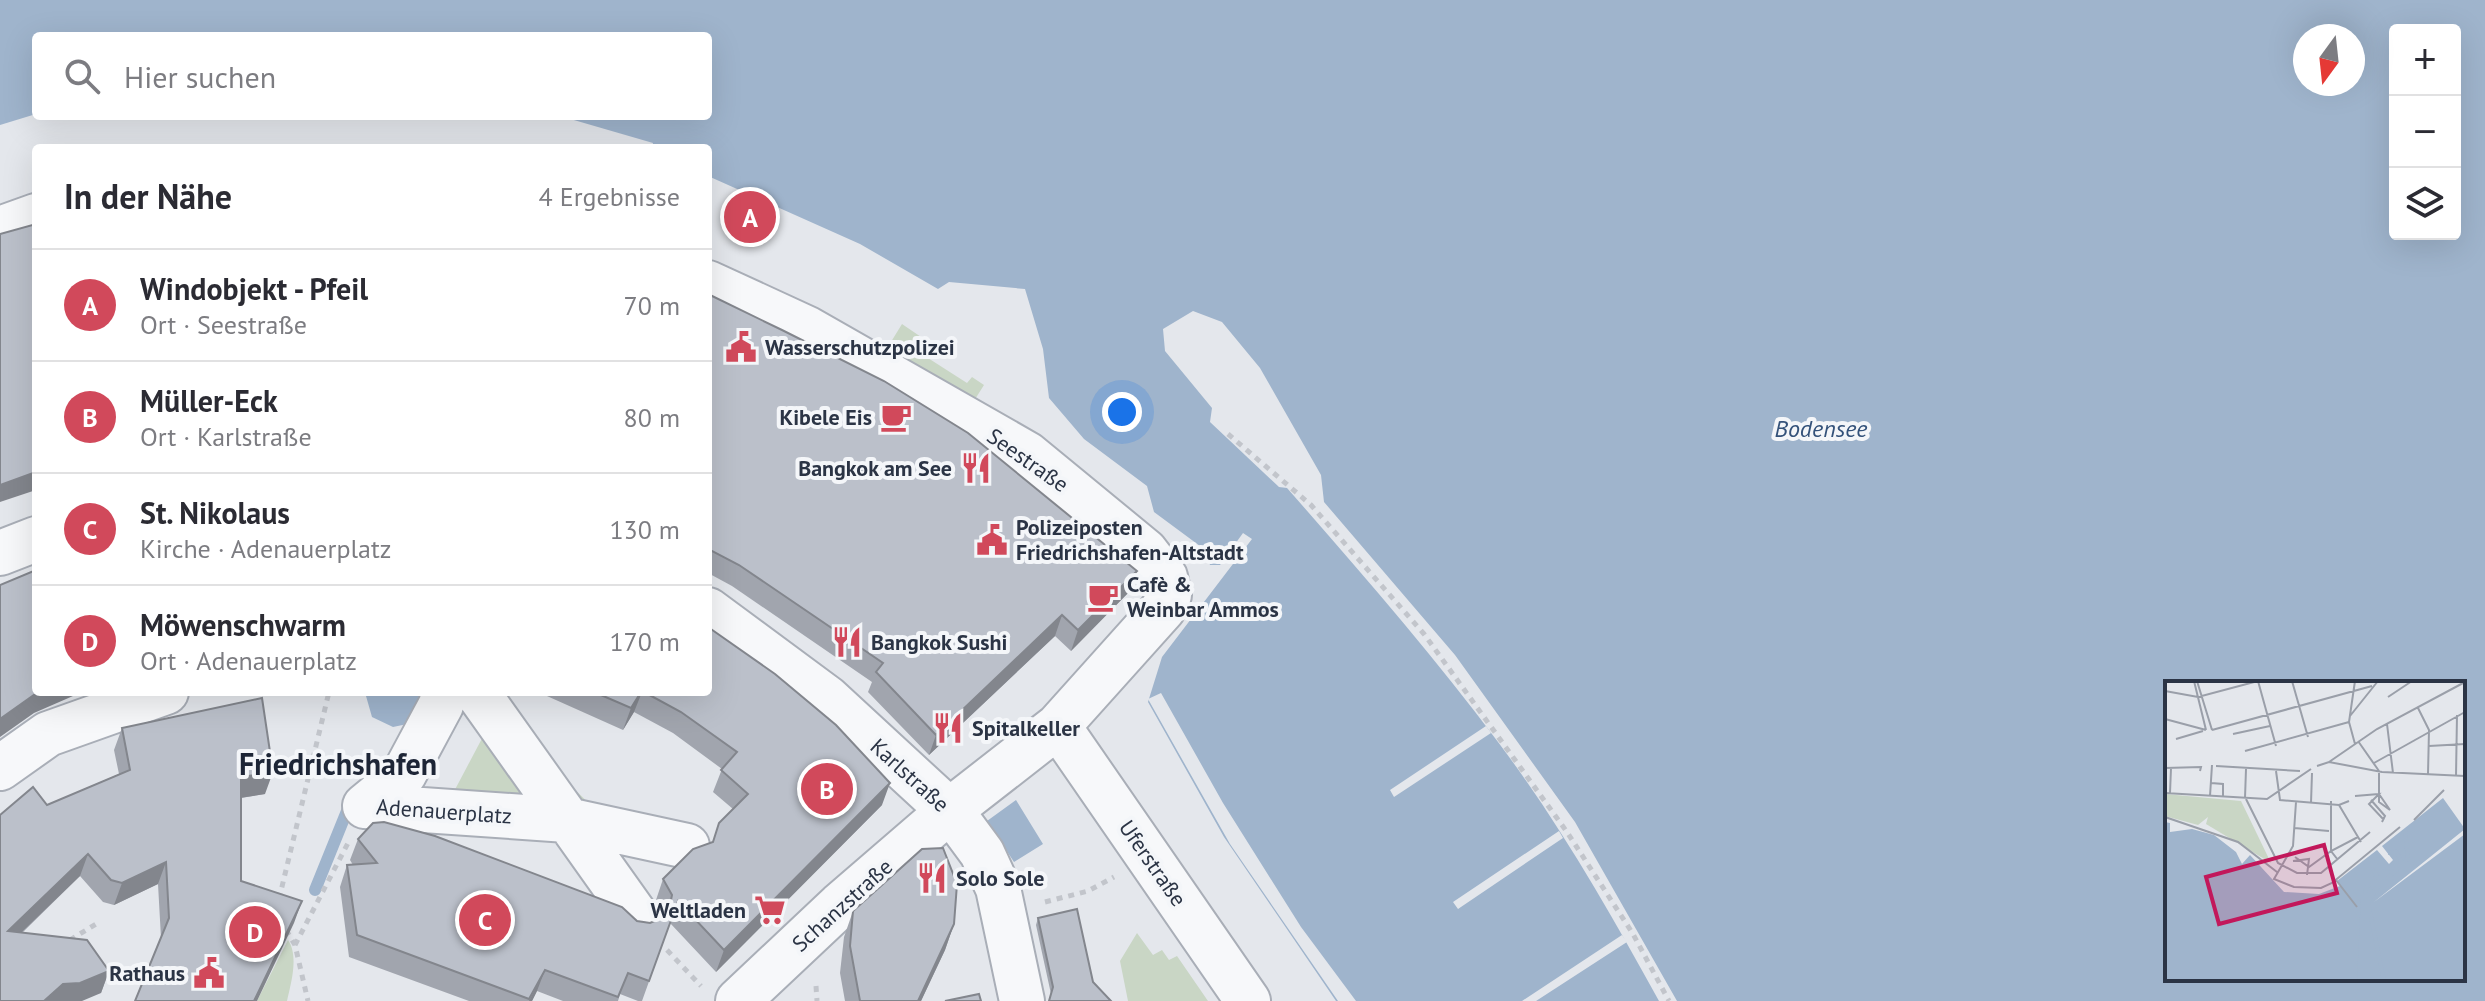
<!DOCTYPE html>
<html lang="de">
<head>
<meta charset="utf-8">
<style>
	body { margin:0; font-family:"PT Sans",sans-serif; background:#f7f7f7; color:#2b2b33 }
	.controls { position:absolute; right:24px; top:24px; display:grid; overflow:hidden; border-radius:8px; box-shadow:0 8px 32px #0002 }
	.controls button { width:72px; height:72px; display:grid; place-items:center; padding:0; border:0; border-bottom:2px solid #e1e1e2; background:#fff; color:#2b2b33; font:40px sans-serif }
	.compass { position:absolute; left:2293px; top:24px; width:72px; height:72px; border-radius:50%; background:#fff; box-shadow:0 8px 32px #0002; rotate:195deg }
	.you { position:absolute; left:1122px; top:412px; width:28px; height:28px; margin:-20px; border:6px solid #fff; border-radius:50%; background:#1a73e8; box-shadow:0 0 0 12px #1a73e833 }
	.badge { display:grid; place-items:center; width:52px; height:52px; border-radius:50%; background:#d1495b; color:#fff; font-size:26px; font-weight:700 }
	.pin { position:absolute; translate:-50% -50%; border:4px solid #fff; box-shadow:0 2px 8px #0006 }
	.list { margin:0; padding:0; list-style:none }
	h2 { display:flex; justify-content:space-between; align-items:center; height:104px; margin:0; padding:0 32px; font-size:34px }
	h2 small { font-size:26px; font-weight:400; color:#7c7c81 }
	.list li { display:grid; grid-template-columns:52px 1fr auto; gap:24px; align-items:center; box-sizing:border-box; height:112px; padding:0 32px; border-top:2px solid #e1e1e2 }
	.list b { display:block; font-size:30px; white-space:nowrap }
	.list p { margin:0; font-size:26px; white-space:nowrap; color:#7c7c81 }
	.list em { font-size:26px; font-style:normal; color:#7c7c81 }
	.icon { flex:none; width:44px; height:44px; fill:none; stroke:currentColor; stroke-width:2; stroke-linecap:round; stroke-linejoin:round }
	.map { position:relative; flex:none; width:2485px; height:1001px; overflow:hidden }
	.search { position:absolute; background:#fff; box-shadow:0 8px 32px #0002; left:32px; top:32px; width:680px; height:88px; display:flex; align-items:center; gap:20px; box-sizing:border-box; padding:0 28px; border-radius:8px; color:#7c7c81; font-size:30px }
	.panel { position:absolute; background:#fff; box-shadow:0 8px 32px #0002; left:32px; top:144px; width:680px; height:552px; border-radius:8px }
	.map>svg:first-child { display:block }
	.green { fill:#c9d6c5 }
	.water { fill:#9fb4cc; fill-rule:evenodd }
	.pier { fill:#e4e7ec }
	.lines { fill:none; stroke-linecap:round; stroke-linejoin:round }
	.stream { stroke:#9fb4cc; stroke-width:12 }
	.minor-casing { stroke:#a9aeb7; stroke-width:48 }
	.path { stroke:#c2c5cb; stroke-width:5; stroke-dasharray:6 6; stroke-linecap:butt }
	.minor { stroke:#f7f8fa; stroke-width:44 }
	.wall { fill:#a1a5ae }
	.shaded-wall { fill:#83868d }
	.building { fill:#bbc0ca; stroke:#83868d; stroke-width:2 }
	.labels { text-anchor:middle; stroke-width:8; stroke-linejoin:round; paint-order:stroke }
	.poi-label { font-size:22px; font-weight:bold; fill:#2b3445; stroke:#f4f6f9; text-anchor:start }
	.street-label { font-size:22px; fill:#2b3445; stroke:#f4f6f9 }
	.water-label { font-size:24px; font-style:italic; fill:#34527a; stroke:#f4f6f9 }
	.district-label { font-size:30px; font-weight:bold; fill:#1d2536; stroke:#f4f6f9 }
	.inset-river { fill:none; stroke:#9fb4cc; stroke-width:4 }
	.inset-road { fill:none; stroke:#9a9fa9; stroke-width:2 }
	.view { fill:#c2185b; fill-opacity:0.15; stroke:#c2185b; stroke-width:4 }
	.inset-edge { fill:none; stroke:#2b3445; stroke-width:4 }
</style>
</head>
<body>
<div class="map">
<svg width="2485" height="1001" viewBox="0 0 2485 1001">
	<rect width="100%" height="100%" fill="#e4e7ec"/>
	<path class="green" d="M902,324L924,339L917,351L967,383L972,377L984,385L972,404L886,350Z
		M487,729L551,766L625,839L450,799Z
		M1137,933L1153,955L1162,950L1169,960L1177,956L1208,1001H1128L1120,961Z
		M288,940C299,956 291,983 287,1001H257Z"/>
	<path class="water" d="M0,0H2485V1001H1677L1575,822L1455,655L1324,502L1321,475L1260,368L1222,322L1193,311L1163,329L1165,351L1212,408L1210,422L1279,487L1287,488C1360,571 1432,654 1498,742C1559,823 1610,912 1659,1001H1336L1224,837L1148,702L1162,657L1252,539L1243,533L1220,565H1210L1204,549L1154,512L1147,486L1084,439L1049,398L1043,349L1025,289L949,282L938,289L860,244L708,176V148H652L653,143L560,116H708V36H36V114L0,125ZM2395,30H2455V234H2395ZM2305,36H2353V84H2305ZM2167,683H2463V979H2167Z
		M355,692L431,695L412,723L393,727L372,717L366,696Z
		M1016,800L1043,844L1014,862L987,821Z"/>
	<path class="pier" d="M1161,693L1223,803L1301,927L1356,1001H1338L1230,844L1148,699Z
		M1486,726L1491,733L1394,797L1390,790Z
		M1559,831L1563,838L1458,909L1453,902Z
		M1622,935L1627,942L1536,1001H1522Z"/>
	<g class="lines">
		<path class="stream" d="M315,890L349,806"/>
		<defs>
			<path id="minor" d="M0,229L36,216
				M708,283L808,329L1027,454L1145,551L1165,577L1169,595L1163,609L1058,726L949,811L840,905L738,1001
				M0,553L36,539
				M708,610L827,698L954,815L982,853L998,888L1022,1001
				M477,692L639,920
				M1058,726L1248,1001
				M0,768L48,734L166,692
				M365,806L567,820L687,846
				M365,806L404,774L441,705L444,692"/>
		</defs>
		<use href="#minor" class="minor-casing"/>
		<path class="path" d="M1228,434L1311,505L1424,634L1567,832L1633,934L1669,1001
			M279,899L329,692
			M1045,902L1088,891L1114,877
			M286,930L295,945L308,1001
			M70,940L96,924
			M295,945L348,843
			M667,950L701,986
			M816,986L817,1001"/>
		<use href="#minor" class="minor"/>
	</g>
	<path class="wall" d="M708,294L1129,592L1071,651L1055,636L929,755L868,692L872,682L732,586L708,573Z
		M538,692H708L882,805L716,972L670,923L642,1001H638L620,994L618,1001H563L537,991L532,1001H469L349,957L340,887L347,865H353L350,860L358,839L637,921L650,923L663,916L656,900L663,879L712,842L733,809L713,792L722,769L673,733L634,712L623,730Z
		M122,728L265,794L241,798V881L294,923L161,938L158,884L114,905L103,902L80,876L22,933L109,971L101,993L0,1001L47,805L119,774L114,750Z
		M853,911L954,924L945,950L921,1001H845L840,973L844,937Z
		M1038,918L1093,982L1051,994L1036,925Z"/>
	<path class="shaded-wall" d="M36,472V490L0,502V485Z
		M1137,571L1129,592L1071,651L1078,630Z
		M1062,615L1055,636L929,755L936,735Z
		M38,692H74L73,696L34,713L0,737V719Z
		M642,692L634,712L623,730L631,708Z
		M273,772L265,794L233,799L241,777Z
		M890,783L882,805L716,972L724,950Z
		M88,854L80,876L0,953L8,931Z
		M166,862L158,884L114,905L122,883Z
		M302,901L294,923L257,1001H254Z
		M954,924L945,950L921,1001H918Z
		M545,970L537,991L532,1001H529Z
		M109,971L101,993L82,1001H44L63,984Z"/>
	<path class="building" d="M36,224V472L0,485V234Z
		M708,294L782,330L884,381L968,433L1137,571L1078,630L1062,615L936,735L876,672L883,663L739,565L708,549Z
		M36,570V692H38L0,719V585Z
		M708,627L775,674L836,725L890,783L724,950L678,901L649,981L628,973L618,997L545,970L529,999L357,935L347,865L377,863L358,839L373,823L384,822L435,836L622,907L637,921L650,923L662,918L669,910L672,895L663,879L693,849L713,842L719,823L748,794L721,770L737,752L681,712L644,692H708Z
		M594,692H641L631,708Z
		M262,698L273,772L241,777V881L302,901L254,1001H135L169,918L166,862L122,883L111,880L88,854L8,931L87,940L109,971L80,983L63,984L44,1001H0V815L33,787L47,805L130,770L122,728Z
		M943,848L957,884L954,924L918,1001H860L850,946L853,911L922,849Z
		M1077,909L1093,982L1111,1001H1049L1053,987L1038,918Z
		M979,994L981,1001H945Z"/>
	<defs>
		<symbol id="civic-bare" viewBox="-9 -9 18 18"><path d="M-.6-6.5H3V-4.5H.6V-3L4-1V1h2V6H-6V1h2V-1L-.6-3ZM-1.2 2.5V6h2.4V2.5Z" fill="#d1495b" stroke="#f4f6f9" stroke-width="2.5" paint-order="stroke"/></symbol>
		<symbol id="cafe-bare" viewBox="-9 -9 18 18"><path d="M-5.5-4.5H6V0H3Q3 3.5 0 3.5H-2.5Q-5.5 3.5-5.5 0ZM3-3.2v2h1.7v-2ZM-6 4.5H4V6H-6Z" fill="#d1495b" stroke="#f4f6f9" stroke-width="2.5" paint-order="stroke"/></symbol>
		<symbol id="restaurant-bare" viewBox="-9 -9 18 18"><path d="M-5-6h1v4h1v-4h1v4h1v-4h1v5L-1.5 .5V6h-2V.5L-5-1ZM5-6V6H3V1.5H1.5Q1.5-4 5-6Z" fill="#d1495b" stroke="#f4f6f9" stroke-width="2.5" paint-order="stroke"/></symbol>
		<symbol id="supermarket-bare" viewBox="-9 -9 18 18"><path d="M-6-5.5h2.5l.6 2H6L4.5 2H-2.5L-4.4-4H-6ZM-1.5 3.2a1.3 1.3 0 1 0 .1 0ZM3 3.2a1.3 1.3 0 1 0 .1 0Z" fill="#d1495b" stroke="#f4f6f9" stroke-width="2.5" paint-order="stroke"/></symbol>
	</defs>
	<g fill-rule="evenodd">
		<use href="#civic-bare" x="719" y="325" width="44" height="44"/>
		<use href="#cafe-bare" x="874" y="395" width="44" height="44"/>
		<use href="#restaurant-bare" x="954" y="446" width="44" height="44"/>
		<use href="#civic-bare" x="970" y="518" width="44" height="44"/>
		<use href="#cafe-bare" x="1081" y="575" width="44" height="44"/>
		<use href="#restaurant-bare" x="825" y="620" width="44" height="44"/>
		<use href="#restaurant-bare" x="926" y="706" width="44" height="44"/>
		<use href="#restaurant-bare" x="910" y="856" width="44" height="44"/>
		<use href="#supermarket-bare" x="748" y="888" width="44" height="44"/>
		<use href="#civic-bare" x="187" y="951" width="44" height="44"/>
	</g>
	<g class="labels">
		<g class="poi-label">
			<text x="765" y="355">Wasserschutzpolizei</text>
			<text x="872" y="425" text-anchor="end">Kibele Eis</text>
			<text x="952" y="476" text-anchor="end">Bangkok am See</text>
			<text x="1016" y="535">Polizeiposten<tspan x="1016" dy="25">Friedrichshafen-Altstadt</tspan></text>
			<text x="1127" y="592">Cafè &amp;<tspan x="1127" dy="25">Weinbar Ammos</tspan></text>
			<text x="871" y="650">Bangkok Sushi</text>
			<text x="972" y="736">Spitalkeller</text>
			<text x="956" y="886">Solo Sole</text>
			<text x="746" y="918" text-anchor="end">Weltladen</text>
			<text x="185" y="981" text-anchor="end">Rathaus</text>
		</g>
		<g class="street-label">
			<text transform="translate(1028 460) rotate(35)" y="8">Seestraße</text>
			<text transform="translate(910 775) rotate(42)" y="8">Karlstraße</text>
			<text transform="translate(444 811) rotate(4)" y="8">Adenauerplatz</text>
			<text transform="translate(1153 863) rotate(55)" y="8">Uferstraße</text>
			<text transform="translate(842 905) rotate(-42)" y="8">Schanzstraße</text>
		</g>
		<g class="water-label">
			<text x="1821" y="437">Bodensee</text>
		</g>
		<g class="district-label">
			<text x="338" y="775">Friedrichshafen</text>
		</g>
	</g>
	<g transform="translate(2165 681)">
		<rect width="300" height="300" fill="#e4e7ec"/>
		<path d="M0,113L76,120L106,182L41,143L43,136L33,144L0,135Z" fill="#c9d6c5"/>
		<path d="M278,117L300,148L209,221L300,153V300H0V141L5,142V151L27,148L49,154L71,171L77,183L85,174L119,211L154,213L175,205L172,200L212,169L224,183L228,179L217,165Z" fill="#9fb4cc"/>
		<path class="inset-river" d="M223,172L231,171L236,179L226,191M212,206L203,222L219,300M194,300L198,214M198,300L199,222L201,207L212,195L208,188M202,300V216L243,178L240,149"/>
		<path class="inset-road" d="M29,0L41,49M32,0L47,49M93,0L111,65M127,0L143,56M190,0L184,41L190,63M0,10L33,16L93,0M223,16L247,0M253,27L264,49L263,93M185,35L213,0M0,38L41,49M222,43L228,92M47,49L207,5M68,53L105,45M11,58L38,50M193,60L214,90M264,65L300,63M80,70L184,41M164,81L212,48L300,1M209,82L300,31M51,85L135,90M152,85L164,81L217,91L300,95M0,87L36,86L35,90M111,90L115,119L174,124L184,120M291,95L292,34M46,102L58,103V116M0,112L102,118L146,88M5,112L6,87M214,113L225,129L214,121V90M45,115L47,84M190,115L214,113L204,123L219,139M80,117L81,88M81,118L113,182L132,192H156L205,151M206,119L220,135L217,141M131,121L128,165L109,198L129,206L156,207L167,202L235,146M146,122L147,92M174,124L196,161M0,136L73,161L112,191M249,139L279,109M129,147L164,150M130,176L144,186L166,170V120M173,179L166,170L193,156M128,180L144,178L142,194M171,199L192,226"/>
		<path class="view" d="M159,164L172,212L54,243L41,196Z"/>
		<rect width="300" height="300" class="inset-edge"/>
	</g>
</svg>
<div class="controls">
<button>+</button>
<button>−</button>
<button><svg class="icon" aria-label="layers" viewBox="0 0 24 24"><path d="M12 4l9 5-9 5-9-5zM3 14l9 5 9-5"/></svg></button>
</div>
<svg class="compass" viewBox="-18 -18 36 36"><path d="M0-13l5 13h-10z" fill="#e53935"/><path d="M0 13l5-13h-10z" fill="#7c7c81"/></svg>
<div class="you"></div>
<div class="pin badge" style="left:750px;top:217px">A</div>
<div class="pin badge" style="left:827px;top:789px">B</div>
<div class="pin badge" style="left:485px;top:920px">C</div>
<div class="pin badge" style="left:255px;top:932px">D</div>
<div class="search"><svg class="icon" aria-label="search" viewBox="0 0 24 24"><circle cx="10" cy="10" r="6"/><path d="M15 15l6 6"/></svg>Hier suchen</div>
<section class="panel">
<h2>In der Nähe<small>4 Ergebnisse</small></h2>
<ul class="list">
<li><span class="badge">A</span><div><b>Windobjekt - Pfeil</b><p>Ort · Seestraße</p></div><em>70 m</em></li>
<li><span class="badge">B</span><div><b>Müller-Eck</b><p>Ort · Karlstraße</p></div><em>80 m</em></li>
<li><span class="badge">C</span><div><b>St. Nikolaus</b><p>Kirche · Adenauerplatz</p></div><em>130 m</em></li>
<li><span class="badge">D</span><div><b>Möwenschwarm</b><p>Ort · Adenauerplatz</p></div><em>170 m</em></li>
</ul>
</section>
</div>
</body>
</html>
